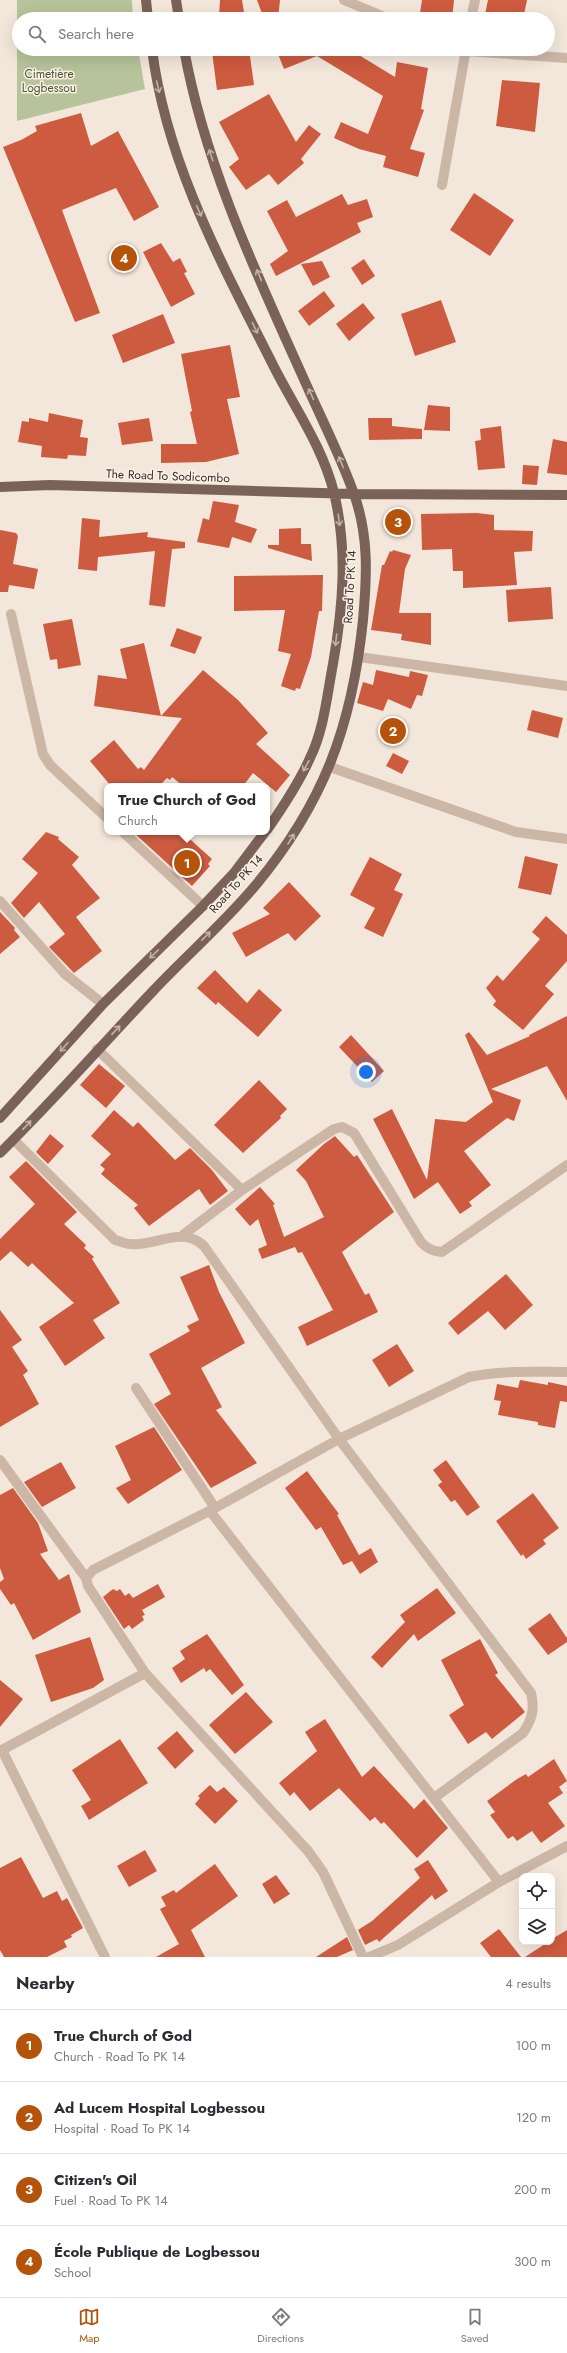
<!DOCTYPE html>
<html lang="en">
<head>
<meta charset="utf-8">
<style>
	body { margin:0; font-family:Jost,sans-serif; background:#f2f2f3; color:#2b2b33 }
	.controls { position:absolute; right:12px; bottom:12px; display:grid; overflow:hidden; border-radius:8px; box-shadow:0 4px 16px #0002 }
	.controls button { width:36px; height:36px; display:grid; place-items:center; padding:0; border:0; border-bottom:1px solid #e1e1e2; background:#fff; color:#2b2b33; font:20px sans-serif }
	.you { position:absolute; left:366px; top:1072px; width:14px; height:14px; margin:-10px; border:3px solid #fff; border-radius:50%; background:#1a73e8; box-shadow:0 0 0 6px #1a73e833 }
	.badge { display:grid; place-items:center; width:26px; height:26px; border-radius:50%; background:#b45309; color:#fff; font-size:13px; font-weight:700 }
	.pin { position:absolute; translate:-50% -50%; border:2px solid #fff; box-shadow:0 1px 4px #0006 }
	.popup { position:absolute; left:104px; top:783px; width:166px; height:52px; box-sizing:border-box; display:grid; place-content:center; border-radius:8px; background:#fff; filter:drop-shadow(0 1px 3px #0005); font-size:13px; white-space:nowrap; color:#7c7c81 }
	.popup b { font-size:15px; color:#2b2b33 }
	.popup::after { content:''; position:absolute; left:50%; top:100%; margin-left:-8px; border:8px solid transparent; border-top-color:#fff }
	.list { margin:0; padding:0; list-style:none }
	h2 { display:flex; justify-content:space-between; align-items:center; height:52px; margin:0; padding:0 16px; font-size:17px }
	h2 small { font-size:13px; font-weight:400; color:#7c7c81 }
	.list li { display:grid; grid-template-columns:26px 1fr auto; gap:12px; align-items:center; box-sizing:border-box; height:72px; padding:0 16px; border-top:1px solid #e1e1e2 }
	.list b { display:block; font-size:15px; white-space:nowrap }
	.list p { margin:0; font-size:13px; white-space:nowrap; color:#7c7c81 }
	.list em { font-size:13px; font-style:normal; color:#7c7c81 }
	.icon { flex:none; width:22px; height:22px; fill:none; stroke:currentColor; stroke-width:2; stroke-linecap:round; stroke-linejoin:round }
	.map { position:relative; flex:none; width:567px; height:1957px; overflow:hidden }
	.search { position:absolute; background:#fff; box-shadow:0 4px 16px #0002; left:12px; right:12px; top:12px; height:44px; display:flex; align-items:center; gap:10px; box-sizing:border-box; padding:0 14px; border-radius:22px; color:#7c7c81; font-size:15px }
	.sheet { height:340px; background:#fff }
	nav { display:flex; justify-content:space-around; align-items:center; box-sizing:border-box; height:56px; border-top:1px solid #e1e1e2; background:#fff; font-size:11px; color:#7c7c81 }
	nav a { display:grid; justify-items:center; gap:2px }
	nav .on { color:#b45309 }
	.map>svg:first-child { display:block }
	.green { fill:#b7c39a }
	.building { fill:#cd5b40 }
	.lines { fill:none; stroke-linecap:round; stroke-linejoin:round }
	.minor { stroke:#ccb6a6; stroke-width:10 }
	.major { stroke:#7b6258; stroke-width:10 }
	.oneway { stroke:#c1b1a7 }
	.labels { text-anchor:middle; stroke-width:3; stroke-linejoin:round; paint-order:stroke }
	.park-label { font-size:12px; fill:#49582a; stroke:#fbf1e8 }
	.street-label { font-size:12px; fill:#382c27; stroke:#fbf1e8 }
</style>
</head>
<body>
<div class="map">
<svg width="567" height="1957" viewBox="0 0 567 1957">
	<rect width="100%" height="100%" fill="#f3e7db"/>
	<path class="green" d="M17,0H132L133,19H19V49H138L145,89L17,121Z"/>
	<path class="building" d="M220,0H242L245,18L219,16Z
		M257,0H280L278,19H264Z
		M422,0H454L452,19H419Z
		M488,0H527L523,19H484Z
		M235,49H249L254,85L217,90L212,52Z
		M276,49H349L395,77L397,62L428,68L421,109L424,110L410,149L425,153L418,177L383,167L386,156L359,149L334,138L341,122L368,134L383,96L317,56L284,69Z
		M502,80L540,83L535,132L496,126Z
		M269,94L296,142L309,125L321,134L301,159L304,163L278,185L269,174L246,190L229,167L239,159L219,122Z
		M81,113L91,146L118,131L159,207L134,221L116,188L62,210L100,313L75,322L3,147L21,140L37,131L35,126Z
		M474,193L514,220L490,256L450,230Z
		M342,194L348,205L367,199L373,217L357,223L361,232L276,276L270,264L288,251L267,211L287,200L296,217Z
		M161,243L173,262L180,258L187,272L184,273L195,294L171,307L143,252Z
		M364,259L375,276L362,285L351,268Z
		M322,261L330,277L313,286L301,264Z
		M324,291L335,306L309,326L298,311Z
		M441,300L456,342L415,356L401,314Z
		M363,303L375,318L349,341L336,324Z
		M163,314L175,343L123,363L112,335Z
		M230,345L240,397L227,399L239,454L206,462L161,463V444H197L190,412L192,411L181,354Z
		M428,405L450,407V431L424,430Z
		M49,413L83,420L80,437L88,438L86,456L68,455L67,459L41,457L42,446L18,442L22,421L29,422V418L48,422Z
		M149,418L153,441L122,445L118,423Z
		M368,418H392V426L422,429V439L369,440Z
		M501,426L505,468L478,470L475,441L481,440L480,429Z
		M553,439L567,442V475L547,473Z
		M523,465L539,466L537,485L522,484Z
		M213,501L239,505L235,522L257,529L251,543L232,537L229,548L197,542L203,518L209,520Z
		M477,513L494,515V530L533,531L532,551L514,552L517,585L463,588V571H453L452,549L422,550L421,514Z
		M82,518L100,520L99,537L148,532L147,537L185,542V548L172,549L165,607L149,605L155,551L98,557L97,571L78,569Z
		M301,528V544H311L312,561L268,548V545H279V529Z
		M0,530L16,533L18,536L13,564L38,569L34,589L9,585L8,592H0Z
		M393,550L411,555L405,569L399,613H431V645L401,640L402,634L371,630L382,565H384L390,551L392,552Z
		M323,575L322,611H319L311,657L300,689L296,688L295,691L281,686L291,654L278,651L285,610L234,611V576Z
		M551,587L553,619L508,622L506,590Z
		M72,619L81,665L58,669L57,659L50,660L43,624Z
		M177,628L202,637L195,654L170,646Z
		M144,643L161,716L94,706L98,675L127,679L120,649Z
		M203,670L238,700L268,733L256,744L290,775L276,792L253,773L243,786H183L172,777L170,780L167,778L161,784L163,786H111L90,761L114,740L138,769L141,767L144,770L182,718L161,716Z
		M376,670L409,677L410,671L428,675L422,696L417,695L411,709L388,699L383,711L357,703L363,682L373,685Z
		M532,710L563,718L558,738L527,730Z
		M393,753L409,761L402,774L386,766Z
		M46,832L59,837L58,839L79,857L72,865L100,898L76,917L102,951L74,973L49,947L65,934L39,902L24,918L11,903L38,873L22,859Z
		M133,832H182L212,859L208,864L210,866L192,886Z
		M525,856L558,864L551,895L518,888Z
		M370,857L402,874L394,890L403,894L383,937L364,928L375,908L350,895Z
		M289,882L321,916L295,941L288,933L246,957L232,933L270,914L263,908Z
		M0,912L15,928L14,930L20,937L0,954Z
		M546,916L567,935V961L545,986L554,994L523,1030L493,1005L496,1001L486,988L497,975L503,981L540,939L532,932Z
		M215,970L247,1003L259,989L282,1010L258,1037L218,1002L216,1005L197,988Z
		M567,1016V1101L547,1066L491,1089L521,1100L514,1121L507,1118L464,1151L491,1185L469,1202L472,1206L460,1214L438,1182L414,1199L373,1119L392,1109L427,1180L435,1119L466,1122L493,1102L465,1035L469,1032L487,1055L530,1036L529,1035Z
		M351,1035L384,1071L372,1082L339,1047Z
		M99,1064L125,1086L106,1108L80,1085Z
		M259,1080L287,1109L280,1116L281,1118L243,1153L214,1125Z
		M114,1110L133,1127L138,1122L175,1160L190,1148L212,1170L228,1191L210,1205L199,1189L149,1226L134,1208L138,1205L101,1174L105,1169L100,1165L111,1154L91,1136Z
		M50,1134L64,1146L48,1164L36,1152Z
		M335,1136L354,1157L357,1155L394,1212L342,1252L365,1295L369,1293L378,1312L307,1346L298,1327L333,1310L302,1252L298,1253L295,1247L262,1259L258,1249L267,1245L258,1219L250,1226L235,1209L260,1187L275,1204L273,1205L284,1237L324,1217L306,1181L296,1170L324,1144Z
		M26,1161L77,1212L64,1224L86,1245L84,1248L94,1257L92,1259L120,1303L93,1320L105,1338L65,1366L39,1327L74,1303L32,1263L28,1267L11,1251L0,1261V1239L35,1204L9,1177Z
		M209,1265L219,1292L245,1343L201,1368L222,1407L216,1410L257,1463L211,1488L154,1404L171,1394L149,1354L190,1331L187,1326L199,1320L180,1277Z
		M506,1274L533,1305L505,1330L488,1311L458,1335L448,1323Z
		M0,1310L22,1340L12,1347L28,1371L23,1375L39,1404L0,1427Z
		M397,1344L414,1371L389,1387L372,1360Z
		M520,1380L548,1385V1382L567,1386V1402L560,1401L555,1428L538,1425V1422L498,1415L501,1401L494,1400L497,1384L518,1388Z
		M154,1427L182,1470L128,1504L116,1488L131,1480L115,1446Z
		M446,1460L480,1507L467,1516L455,1500L451,1502L438,1485L442,1482L433,1470Z
		M61,1462L76,1488L42,1507L24,1482Z
		M307,1471L339,1514L337,1515L359,1555L371,1548L378,1562L360,1574L352,1561L343,1565L321,1527L316,1530L285,1488Z
		M13,1488L38,1523L48,1551L40,1554L59,1580L69,1574L81,1612L33,1640L14,1603L11,1605L0,1589V1582L4,1579L0,1568V1495Z
		M533,1493L559,1528L543,1540L546,1544L526,1559L523,1554L521,1556L496,1521Z
		M158,1584L165,1597L142,1610L145,1615L142,1616L144,1620L132,1629L129,1625L124,1629L103,1597L113,1589L117,1591L120,1589L125,1596L129,1593L133,1598Z
		M437,1588L456,1613L418,1641L414,1634L382,1668L371,1657L405,1622L400,1615Z
		M550,1613L567,1638V1642L548,1655L528,1629Z
		M207,1634L244,1685L232,1695L210,1669L206,1672L204,1668L181,1683L172,1668L185,1659L180,1651Z
		M90,1637L104,1680L93,1688L51,1702L35,1655Z
		M480,1639L498,1673L495,1675L525,1712L492,1739L486,1732L468,1744L449,1715L464,1705L441,1660Z
		M0,1680L23,1699L0,1727Z
		M246,1692L273,1722L235,1754L209,1725Z
		M325,1719L362,1777L374,1766L414,1809L424,1799L448,1828L417,1858L384,1822L381,1824L375,1817L370,1821L339,1788L310,1811L294,1792L290,1796L279,1783L317,1751L305,1732Z
		M177,1731L194,1751L175,1769L157,1748Z
		M120,1739L148,1783L89,1820L81,1806L91,1800L72,1770Z
		M554,1759L567,1781L559,1787L563,1793L548,1803L565,1826L541,1843L532,1831L517,1841L513,1836L508,1839L490,1815L495,1812L487,1801L517,1779L526,1774L528,1777Z
		M210,1785L217,1792L224,1787L238,1801L215,1824L195,1804L200,1798L198,1796Z
		M145,1850L157,1871L129,1887L117,1866Z
		M21,1857L43,1898L57,1891L62,1901L67,1898L83,1928L71,1935L72,1937L64,1941L67,1947L47,1957H4L0,1950V1868Z
		M428,1860L448,1891L435,1900L432,1895L379,1942L377,1939L365,1945L358,1930L372,1921L420,1878L414,1869Z
		M215,1864L238,1896L191,1930L205,1957H156L179,1944L160,1909L166,1906L161,1897L174,1890L176,1893Z
		M276,1875L290,1894L274,1904L262,1884Z
		M499,1929L521,1957H491L480,1943Z
		M567,1930V1957H525L548,1942H552V1939Z
		M347,1937L353,1950L337,1957H316Z"/>
	<g class="lines">
		<path class="minor" d="M344,0L389,19
			M471,19L475,0
			M460,49L465,51L567,58
			M442,185L466,49
			M11,614L43,754L50,765L107,818
			M359,657L567,686
			M330,767L516,832L567,839
			M123,832L203,906
			M0,901L65,974L103,1004
			M97,1049L242,1190
			M14,1140L115,1240C120,1241 125,1244 130,1244C156,1247 181,1225 204,1246L339,1439L531,1693C535,1710 532,1719 523,1733L434,1798
			M183,1235L242,1190L334,1129L342,1127L354,1133L421,1242C427,1249 433,1251 442,1252L567,1165
			M136,1388L215,1508
			M0,1460L86,1578
			M210,1511L499,1882
			M2,1750L105,1957
			M0,1751L145,1673
			M363,1957L323,1872L308,1851L145,1673L88,1586L86,1578L93,1570L215,1508L339,1439L469,1377C502,1370 534,1372 567,1372
			M369,1957L398,1945L499,1882L567,1846"/>
		<path class="major" d="M146,0L148,19
			M176,0L179,19
			M152,49C166,162 222,264 273,365C294,407 323,447 334,493C348,550 343,607 333,664C327,695 324,730 310,758C299,783 283,807 267,830
			M0,487L50,485L354,494L567,495
			M0,1118L103,1004L203,906L234,873L265,832
			M0,1153C53,1101 102,1045 153,991C186,956 224,923 255,886C324,803 352,726 363,620C367,576 369,536 354,494C342,460 326,428 311,395C261,283 206,171 184,49"/>
	</g>
	<defs><path id="oneway-shaft" d="M-6 0H5M1.5-3L5.5 0L1.5 3" fill="none" stroke-width="1.6" stroke-linecap="round" stroke-linejoin="round"/></defs>
	<g class="oneway">
		<use href="#oneway-shaft" transform="translate(158 87) rotate(77)"/>
		<use href="#oneway-shaft" transform="translate(211 155) rotate(-108)"/>
		<use href="#oneway-shaft" transform="translate(199 211) rotate(66)"/>
		<use href="#oneway-shaft" transform="translate(259 275) rotate(-113)"/>
		<use href="#oneway-shaft" transform="translate(255 328) rotate(64)"/>
		<use href="#oneway-shaft" transform="translate(311 394) rotate(-114)"/>
		<use href="#oneway-shaft" transform="translate(341 462) rotate(-112)"/>
		<use href="#oneway-shaft" transform="translate(339 520) rotate(82)"/>
		<use href="#oneway-shaft" transform="translate(336 640) rotate(97)"/>
		<use href="#oneway-shaft" transform="translate(306 766) rotate(119)"/>
		<use href="#oneway-shaft" transform="translate(291 839) rotate(-59)"/>
		<use href="#oneway-shaft" transform="translate(206 936) rotate(-45)"/>
		<use href="#oneway-shaft" transform="translate(154 954) rotate(136)"/>
		<use href="#oneway-shaft" transform="translate(116 1030) rotate(-47)"/>
		<use href="#oneway-shaft" transform="translate(64 1047) rotate(132)"/>
		<use href="#oneway-shaft" transform="translate(27 1125) rotate(-47)"/>
	</g>
	<g class="labels">
		<g class="park-label">
			<text x="49" y="78">Cimetière<tspan x="49" dy="14">Logbessou</tspan></text>
		</g>
		<g class="street-label">
			<text transform="translate(168 476) rotate(2)" y="4">The Road To Sodicombo</text>
			<text transform="translate(350 587) rotate(-87)" y="4">Road To PK 14</text>
			<text transform="translate(236 884) rotate(-48)" y="4">Road To PK 14</text>
		</g>
	</g>
</svg>
<div class="controls">
<button><svg class="icon" aria-label="locate" viewBox="0 0 24 24"><circle cx="12" cy="12" r="6"/><path d="M12 2v4M12 18v4M2 12h4M18 12h4"/></svg></button>
<button><svg class="icon" aria-label="layers" viewBox="0 0 24 24"><path d="M12 4l9 5-9 5-9-5zM3 14l9 5 9-5"/></svg></button>
</div>
<div class="you"></div>
<div class="pin badge" style="left:187px;top:863px">1</div>
<div class="popup"><b>True Church of God</b>Church</div>
<div class="pin badge" style="left:393px;top:731px">2</div>
<div class="pin badge" style="left:398px;top:522px">3</div>
<div class="pin badge" style="left:124px;top:258px">4</div>
<div class="search"><svg class="icon" aria-label="search" viewBox="0 0 24 24"><circle cx="10" cy="10" r="6"/><path d="M15 15l6 6"/></svg>Search here</div>
</div>
<section class="sheet">
<h2>Nearby<small>4 results</small></h2>
<ul class="list">
<li><span class="badge">1</span><div><b>True Church of God</b><p>Church · Road To PK 14</p></div><em>100 m</em></li>
<li><span class="badge">2</span><div><b>Ad Lucem Hospital Logbessou</b><p>Hospital · Road To PK 14</p></div><em>120 m</em></li>
<li><span class="badge">3</span><div><b>Citizen's Oil</b><p>Fuel · Road To PK 14</p></div><em>200 m</em></li>
<li><span class="badge">4</span><div><b>École Publique de Logbessou</b><p>School</p></div><em>300 m</em></li>
</ul>
</section>
<nav>
<a class="on"><svg class="icon" aria-label="map" viewBox="0 0 24 24"><path d="M3 6l6-2 6 2 6-2v14l-6 2-6-2-6 2zM9 4v14M15 6v14"/></svg>Map</a>
<a><svg class="icon" aria-label="directions" viewBox="0 0 24 24"><path d="M12 3l9 9-9 9-9-9zM9 14v-3h6M13 9l2 2-2 2"/></svg>Directions</a>
<a><svg class="icon" aria-label="saved" viewBox="0 0 24 24"><path d="M7 4h10v16l-5-4-5 4z"/></svg>Saved</a>
</nav>
</body>
</html>
